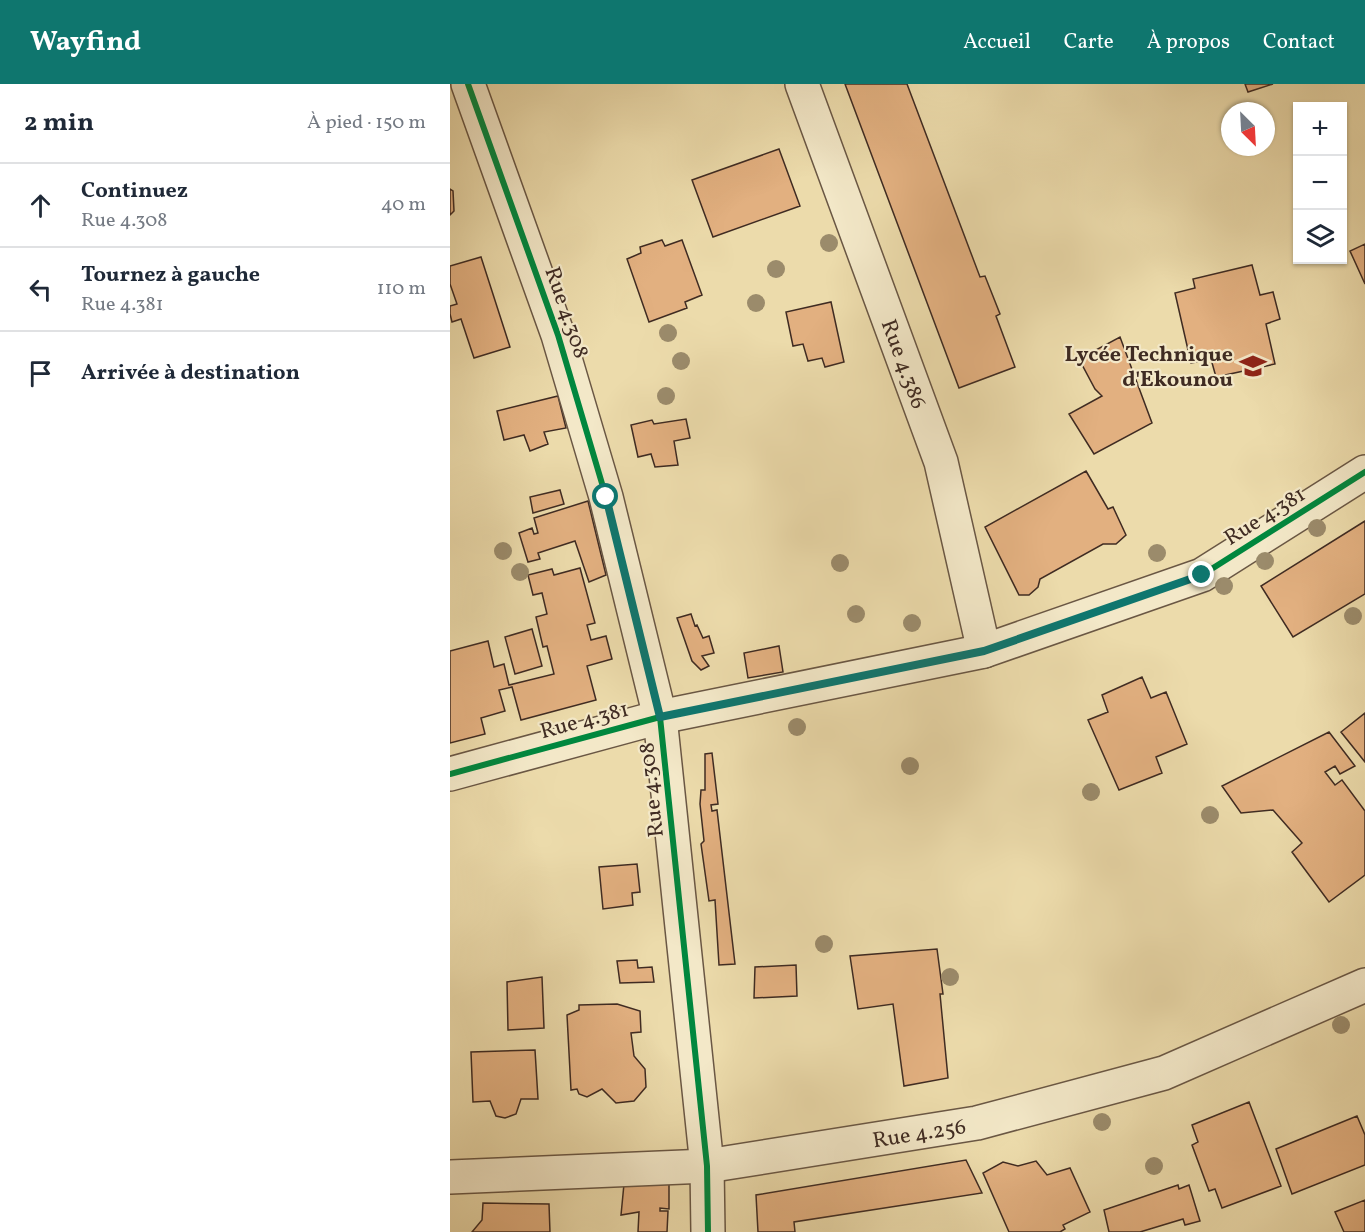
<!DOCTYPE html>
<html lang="fr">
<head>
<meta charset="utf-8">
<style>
	body { margin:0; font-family:Vollkorn,serif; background:#f2f2f3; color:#1f2937 }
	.controls { position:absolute; right:18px; top:18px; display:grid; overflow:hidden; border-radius:0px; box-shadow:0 2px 4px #0004 }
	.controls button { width:54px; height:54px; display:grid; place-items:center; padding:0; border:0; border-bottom:2px solid #e0e1e3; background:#fff; color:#1f2937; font:30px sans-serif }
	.compass { position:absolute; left:771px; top:18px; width:54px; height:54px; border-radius:50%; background:#fff; box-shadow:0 2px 4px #0004; rotate:156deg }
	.stop { position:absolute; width:18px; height:18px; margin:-14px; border:4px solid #0f766e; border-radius:50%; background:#fff }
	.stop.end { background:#0f766e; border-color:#fff; box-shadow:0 2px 6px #0008 }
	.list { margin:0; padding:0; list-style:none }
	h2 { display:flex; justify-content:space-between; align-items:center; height:78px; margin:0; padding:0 24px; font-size:26px }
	h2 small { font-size:20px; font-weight:400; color:#747a83 }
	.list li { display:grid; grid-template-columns:39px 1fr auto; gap:18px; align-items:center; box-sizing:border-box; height:84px; padding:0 24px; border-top:2px solid #e0e1e3 }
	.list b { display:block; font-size:22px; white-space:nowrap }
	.list p { margin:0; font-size:20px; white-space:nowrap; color:#747a83 }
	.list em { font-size:20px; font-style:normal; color:#747a83 }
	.icon { flex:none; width:33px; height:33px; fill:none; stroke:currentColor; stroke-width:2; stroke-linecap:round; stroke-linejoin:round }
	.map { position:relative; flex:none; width:915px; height:1148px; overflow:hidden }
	header { display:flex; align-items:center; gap:36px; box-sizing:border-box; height:84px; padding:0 30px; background:#0f766e; color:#fff }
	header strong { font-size:28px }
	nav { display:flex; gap:33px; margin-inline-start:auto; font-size:21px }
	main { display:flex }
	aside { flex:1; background:#fff }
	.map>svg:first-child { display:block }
	.building { fill:#e2b080; stroke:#3f2b22; stroke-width:1.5 }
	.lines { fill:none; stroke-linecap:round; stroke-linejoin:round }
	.minor-casing { stroke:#6a5744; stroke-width:36 }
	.minor { stroke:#f3e8c8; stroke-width:33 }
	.cycleway-casing { stroke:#f3e8c8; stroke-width:10 }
	.cycleway { stroke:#00873e; stroke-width:6 }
	.tree { fill:#9b8b6b }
	.route { stroke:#0f766e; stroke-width:8 }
	.labels { text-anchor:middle; stroke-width:4.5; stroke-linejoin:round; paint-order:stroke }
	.street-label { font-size:22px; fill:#3f2b22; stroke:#f3e8c8 }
	.poi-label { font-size:22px; font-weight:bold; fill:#3f2b22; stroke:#f3e8c8; text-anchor:end }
</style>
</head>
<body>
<header>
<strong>Wayfind</strong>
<nav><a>Accueil</a><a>Carte</a><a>À propos</a><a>Contact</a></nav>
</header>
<main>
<aside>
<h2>2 min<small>À pied · 150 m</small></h2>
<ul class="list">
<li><svg class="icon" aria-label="ahead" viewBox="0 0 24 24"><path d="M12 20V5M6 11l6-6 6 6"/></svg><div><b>Continuez</b><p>Rue 4.308</p></div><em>40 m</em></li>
<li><svg class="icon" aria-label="left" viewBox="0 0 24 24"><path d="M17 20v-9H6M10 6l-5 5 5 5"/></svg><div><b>Tournez à gauche</b><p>Rue 4.381</p></div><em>110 m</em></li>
<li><svg class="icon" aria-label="arrive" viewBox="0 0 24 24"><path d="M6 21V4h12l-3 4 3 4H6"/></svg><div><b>Arrivée à destination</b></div></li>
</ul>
</aside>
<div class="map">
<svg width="915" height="1148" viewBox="0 0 915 1148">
	<rect width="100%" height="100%" fill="#ecdbab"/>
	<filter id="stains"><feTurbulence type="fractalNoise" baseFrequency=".00333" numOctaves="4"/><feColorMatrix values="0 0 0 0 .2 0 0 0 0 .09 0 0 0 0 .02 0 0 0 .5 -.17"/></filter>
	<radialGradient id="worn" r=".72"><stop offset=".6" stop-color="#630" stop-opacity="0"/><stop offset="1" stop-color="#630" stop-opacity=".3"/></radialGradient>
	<path class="building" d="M395,0H457L530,193L535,192L550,230L546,232L565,283L509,304Z
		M795,0H823L798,8Z
		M329,65L350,122L263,153L242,96Z
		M0,105L3,107L4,127L0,131Z
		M212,156L215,162L232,156L252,211L235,218L237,224L199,238L177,175L191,169L190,163Z
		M915,160V200L900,167Z
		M31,173L60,263L24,274L11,235L2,238L0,230V222L7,220L0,200V182Z
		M802,181L810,211L823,208L830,235L816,240L825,280L766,293L761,275L741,279L725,209L745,204L743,195Z
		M381,218L394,278L375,283L372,274L358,277L353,260L343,262L336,228Z
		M670,253L702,339L644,370L619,330L652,312L645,305L629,275Z
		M108,312L116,344L94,348L98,360L80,367L74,351L54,356L47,327Z
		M236,335L240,354L224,357L228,381L205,383L201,370L188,373L181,341L202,336L204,340Z
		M636,387L658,425L663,423L676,451L666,460H653L590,495L588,503L579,511H569L535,443Z
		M110,406L114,420L83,429L80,413Z
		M138,417L156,491L139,498L125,457L88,469L90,475L78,478L69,449L82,444L84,450L88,449L84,434Z
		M915,437V510L843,553L811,502Z
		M130,484L145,539L137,541L141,556L156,552L162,575L137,582L146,616L71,636L62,603L49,606L55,627L31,634L35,650L0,659V567L38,557L44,583L54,580L59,601L104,590L97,562L93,563L86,533L97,530L92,509L83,511L78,491L102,485L104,491Z
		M241,530L245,542L247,541L253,554L259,552L264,569L252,572L259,582L251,586L242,577L227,534Z
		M82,545L92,582L65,590L55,553Z
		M329,562L333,588L298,594L294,569Z
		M692,593L701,614L716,608L737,660L706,673L712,689L669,706L638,636L658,628L652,611Z
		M915,629V678L891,648Z
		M879,648L905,682L890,690L885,682L875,688L885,701L892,696L915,727V791L879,818L842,768L852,759L823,726L791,729L772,702Z
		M262,669L268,720L261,721L262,727L267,726L285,880L269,881L265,816L259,817L251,760L254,757L250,720L251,706H255V670Z
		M187,780L190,808L182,809L183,821L153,825L149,783Z
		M487,865L493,910H490L498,994L454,1002L443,920L408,925L400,872Z
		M187,876L188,884L202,883L204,898L170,899L167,877Z
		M346,881L347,912L304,914L305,883Z
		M92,893L94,944L58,946L57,898Z
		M167,920L190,927L191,948L181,949L184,972L195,985L196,1003L184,1017L166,1019L152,1005L137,1013L129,1010L127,1005L121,1006L117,931L129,926V921Z
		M85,966L88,1015H71L66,1030L55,1034L46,1032L40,1017L23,1018L21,968Z
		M799,1018L831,1102L772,1124L765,1105L759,1107L742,1061L748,1058L742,1041Z
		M907,1032L915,1051V1081L842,1110L826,1065Z
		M516,1076L532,1109L344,1138L345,1148H308L306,1111Z
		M586,1077L597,1091L620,1084L640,1128L613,1141L615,1145L610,1148H559L533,1089L553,1078L568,1082Z
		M219,1097V1125L210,1124V1127H218L217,1148H188L189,1128L171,1131L174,1100Z
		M728,1101L729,1105L739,1101L750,1137L735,1141L733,1135L690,1148H659L654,1126Z
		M915,1116V1148H894L885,1128Z
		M33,1119L99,1120L100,1148H22L32,1136Z"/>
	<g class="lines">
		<defs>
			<g id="minor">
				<path d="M18,0L108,251L156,413L210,633L257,1082L258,1148"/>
				<path id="s1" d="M352,0L491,378L534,567"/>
				<path d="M0,690L210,633L534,567L752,491L915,388"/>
				<path id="s2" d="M0,1093L257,1082L527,1039L714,989L915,901"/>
			</g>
		</defs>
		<use href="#minor" class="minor-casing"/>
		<use href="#minor" class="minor"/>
		<defs>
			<path id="cycleway" d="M18,0L108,251L156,413L210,633L257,1082L258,1148
				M0,690L210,633L534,567L752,491L915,388"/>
		</defs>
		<use href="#cycleway" class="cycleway-casing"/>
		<use href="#cycleway" class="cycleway"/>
	</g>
	<g class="tree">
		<circle cx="379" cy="159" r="9"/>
		<circle cx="326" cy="185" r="9"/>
		<circle cx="306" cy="219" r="9"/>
		<circle cx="218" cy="249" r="9"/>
		<circle cx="231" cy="277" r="9"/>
		<circle cx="216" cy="312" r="9"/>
		<circle cx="867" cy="444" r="9"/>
		<circle cx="53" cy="467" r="9"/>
		<circle cx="707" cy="469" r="9"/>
		<circle cx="815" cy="477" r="9"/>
		<circle cx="390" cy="479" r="9"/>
		<circle cx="70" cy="488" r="9"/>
		<circle cx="774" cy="502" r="9"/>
		<circle cx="406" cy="530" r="9"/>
		<circle cx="903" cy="532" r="9"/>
		<circle cx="462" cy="539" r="9"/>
		<circle cx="347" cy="643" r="9"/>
		<circle cx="460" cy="682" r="9"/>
		<circle cx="641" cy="708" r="9"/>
		<circle cx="760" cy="731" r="9"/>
		<circle cx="374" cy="860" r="9"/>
		<circle cx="500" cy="893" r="9"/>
		<circle cx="891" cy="941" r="9"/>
		<circle cx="652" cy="1038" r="9"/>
		<circle cx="704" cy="1082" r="9"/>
	</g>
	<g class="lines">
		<path class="route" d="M156,413L210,633L534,567L752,491"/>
	</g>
	<defs>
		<symbol id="school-bare" viewBox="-9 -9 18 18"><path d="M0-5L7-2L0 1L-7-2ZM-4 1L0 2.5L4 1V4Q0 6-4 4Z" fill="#8f2418" stroke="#f3e8c8" stroke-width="2.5" paint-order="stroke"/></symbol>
	</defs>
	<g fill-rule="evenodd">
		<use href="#school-bare" x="784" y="263" width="38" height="38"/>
	</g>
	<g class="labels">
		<g class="street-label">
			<text transform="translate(118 228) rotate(71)" y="8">Rue 4.308</text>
			<text dy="8" stroke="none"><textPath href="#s1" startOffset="298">Rue 4.386</textPath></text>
			<text transform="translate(814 431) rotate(-32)" y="8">Rue 4.381</text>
			<text transform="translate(134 635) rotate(-15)" y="8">Rue 4.381</text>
			<text transform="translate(200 706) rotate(-96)" y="8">Rue 4.308</text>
			<text dy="8" stroke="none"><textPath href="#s2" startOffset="472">Rue 4.256</textPath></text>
		</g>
		<g class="poi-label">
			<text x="783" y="277">Lycée Technique<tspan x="783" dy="25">d'Ekounou</tspan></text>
		</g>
	</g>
	<rect width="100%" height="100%" filter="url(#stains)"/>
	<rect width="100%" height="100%" fill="url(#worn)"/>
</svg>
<div class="controls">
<button>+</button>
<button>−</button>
<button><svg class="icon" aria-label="layers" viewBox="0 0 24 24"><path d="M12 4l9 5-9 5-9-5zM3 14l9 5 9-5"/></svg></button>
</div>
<svg class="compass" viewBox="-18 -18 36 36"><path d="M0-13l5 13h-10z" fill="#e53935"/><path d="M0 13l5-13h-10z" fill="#747a83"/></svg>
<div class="stop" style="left:156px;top:413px"></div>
<div class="stop end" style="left:752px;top:491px"></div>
</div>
</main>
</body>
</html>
